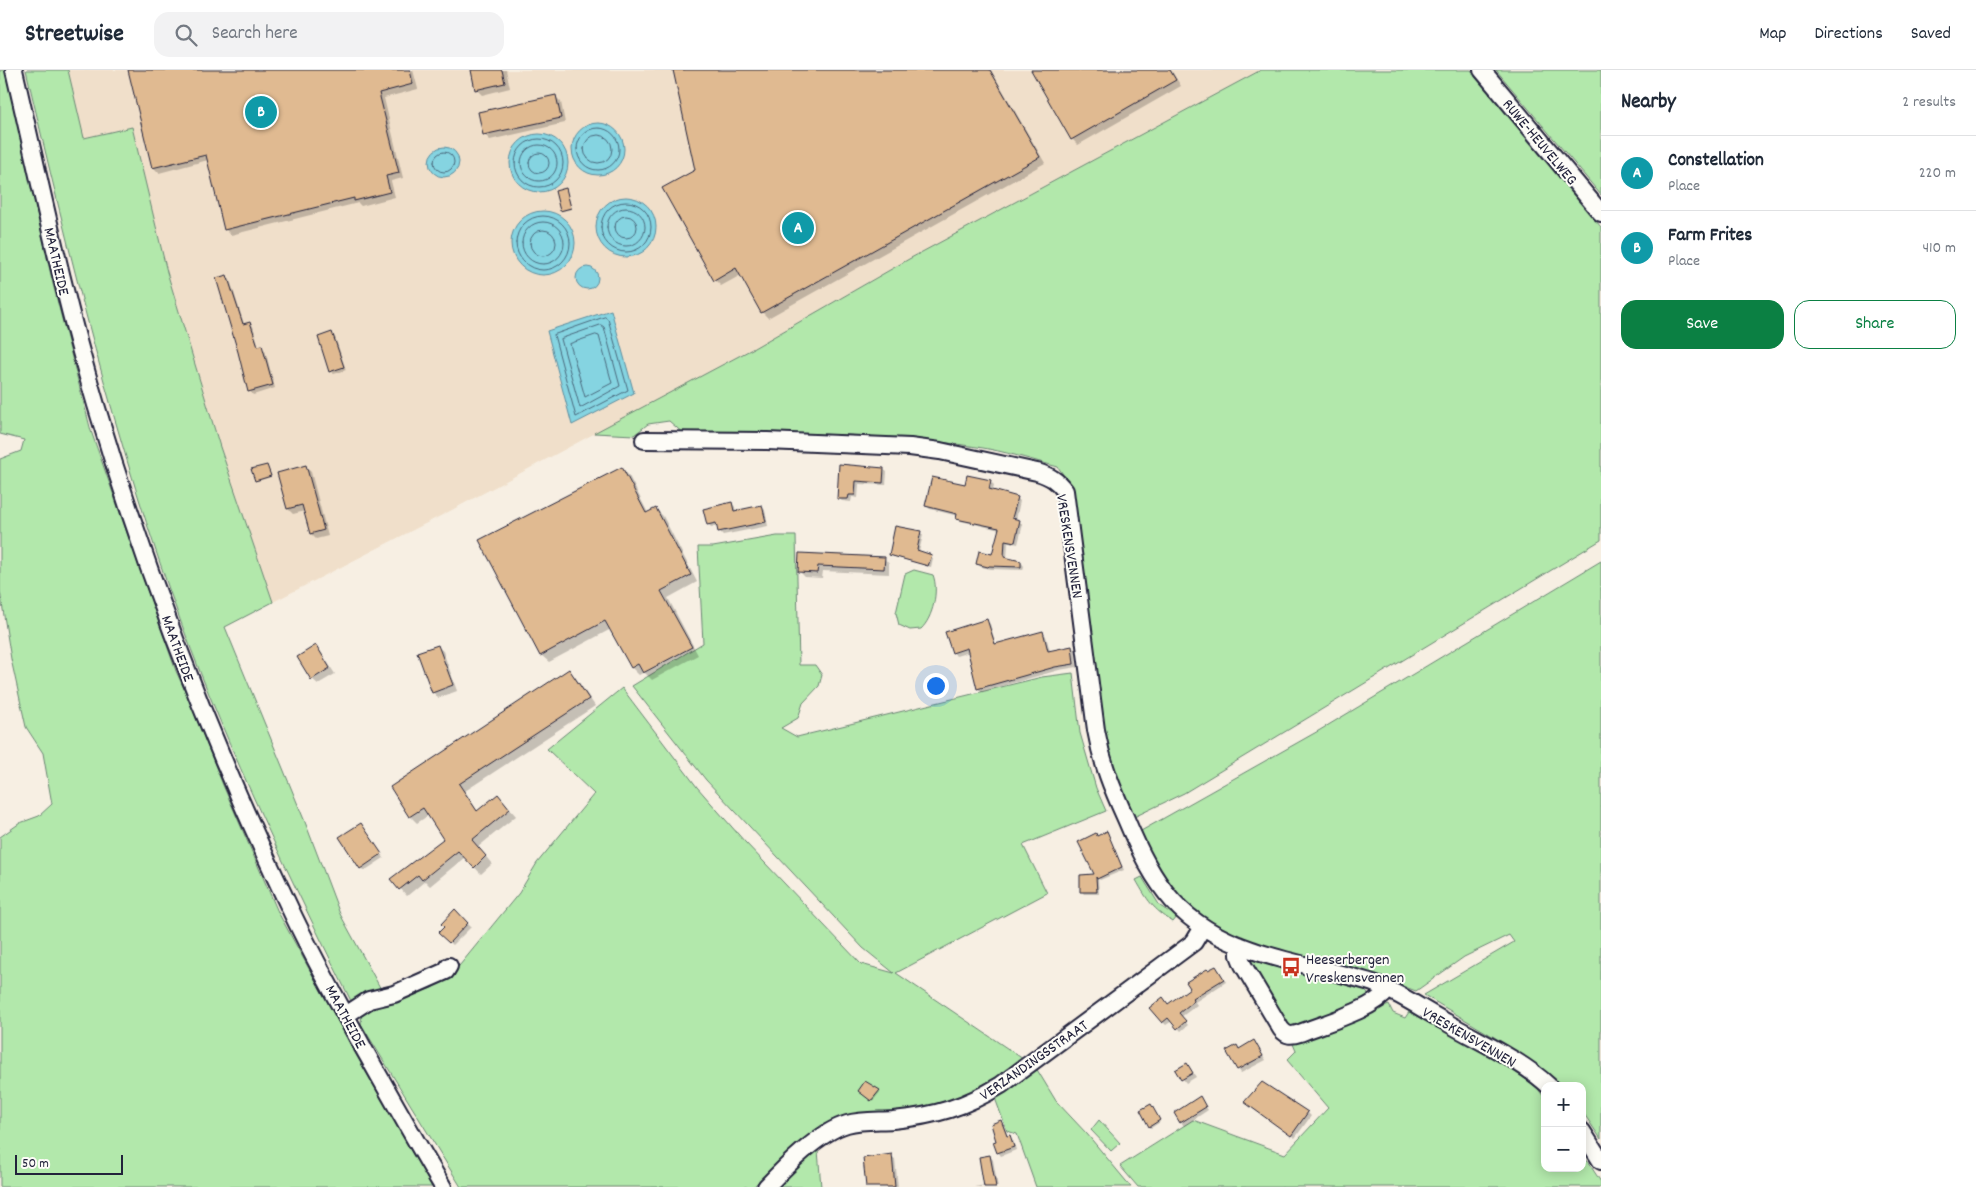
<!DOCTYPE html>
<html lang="en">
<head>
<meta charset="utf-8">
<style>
	body { margin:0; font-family:Dekko,sans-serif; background:#f2f2f3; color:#1f2937 }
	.controls { position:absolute; right:15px; bottom:15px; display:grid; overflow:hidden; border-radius:10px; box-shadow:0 2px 12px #0003 }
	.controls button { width:45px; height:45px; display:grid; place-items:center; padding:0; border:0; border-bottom:1px solid #e0e1e3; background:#fff; color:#1f2937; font:25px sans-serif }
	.scale { position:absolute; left:15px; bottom:12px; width:108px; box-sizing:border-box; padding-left:5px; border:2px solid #22223b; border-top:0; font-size:14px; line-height:18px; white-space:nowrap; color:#22223b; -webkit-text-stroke:4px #fdfcf7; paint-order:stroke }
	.you { position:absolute; left:935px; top:615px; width:18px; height:18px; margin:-12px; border:4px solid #fff; border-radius:50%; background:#1a73e8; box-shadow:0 0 0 8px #1a73e833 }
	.badge { display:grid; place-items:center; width:32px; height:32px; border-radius:50%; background:#0b8043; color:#fff; font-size:16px; font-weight:700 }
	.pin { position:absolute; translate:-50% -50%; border:2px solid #fff; box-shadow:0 1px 5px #0006 }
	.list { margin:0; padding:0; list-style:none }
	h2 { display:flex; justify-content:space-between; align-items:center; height:65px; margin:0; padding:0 20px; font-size:21px }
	h2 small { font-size:16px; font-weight:400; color:#747a83 }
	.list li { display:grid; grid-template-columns:32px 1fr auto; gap:15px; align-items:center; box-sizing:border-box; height:75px; padding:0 20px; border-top:1px solid #e0e1e3 }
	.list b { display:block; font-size:19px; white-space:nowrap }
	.list p { margin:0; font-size:16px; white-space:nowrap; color:#747a83 }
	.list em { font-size:16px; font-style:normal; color:#747a83 }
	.actions { display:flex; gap:10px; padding:15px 20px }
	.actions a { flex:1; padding:11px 0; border:1px solid #0b8043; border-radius:15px; text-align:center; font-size:18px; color:#0b8043 }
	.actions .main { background:#0b8043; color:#fff }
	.icon { flex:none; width:28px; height:28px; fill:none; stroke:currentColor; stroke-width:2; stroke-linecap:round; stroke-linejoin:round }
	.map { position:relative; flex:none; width:1601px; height:1117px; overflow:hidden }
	header { display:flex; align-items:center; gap:30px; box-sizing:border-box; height:70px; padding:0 25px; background:#fff; border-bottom:1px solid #e0e1e3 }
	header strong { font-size:24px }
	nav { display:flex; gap:28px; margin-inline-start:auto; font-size:18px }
	.search { width:350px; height:45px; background:#f2f2f3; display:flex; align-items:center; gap:12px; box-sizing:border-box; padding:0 18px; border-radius:15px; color:#747a83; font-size:19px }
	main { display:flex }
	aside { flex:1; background:#fff }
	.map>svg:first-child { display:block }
	.built { fill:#f0dfca }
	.green { fill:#b2e8ab; stroke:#6a8573 }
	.water { fill:#85d4e1; stroke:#5d8d9f }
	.shadow { fill:#0003 }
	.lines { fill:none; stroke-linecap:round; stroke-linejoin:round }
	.shore { stroke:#4a697d; stroke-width:1 }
	.building { fill:#e0ba91; stroke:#22223b }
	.minor-casing { stroke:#22223b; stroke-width:20 }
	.minor { stroke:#fdfcf7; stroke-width:16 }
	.labels { text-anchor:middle; stroke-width:4; stroke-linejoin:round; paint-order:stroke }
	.street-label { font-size:16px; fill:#22223b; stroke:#fdfcf7 }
	.poi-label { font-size:16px; fill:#22223b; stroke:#fdfcf7; text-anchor:start }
</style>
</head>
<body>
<header>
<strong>Streetwise</strong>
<div class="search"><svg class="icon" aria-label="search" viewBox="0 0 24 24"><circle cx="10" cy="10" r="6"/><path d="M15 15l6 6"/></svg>Search here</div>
<nav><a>Map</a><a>Directions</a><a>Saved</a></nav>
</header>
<main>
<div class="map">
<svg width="1601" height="1117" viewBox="0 0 1601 1117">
	<rect width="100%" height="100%" fill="#f7efe3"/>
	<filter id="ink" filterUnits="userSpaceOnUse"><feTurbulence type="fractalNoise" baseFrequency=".02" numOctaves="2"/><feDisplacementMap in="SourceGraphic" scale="10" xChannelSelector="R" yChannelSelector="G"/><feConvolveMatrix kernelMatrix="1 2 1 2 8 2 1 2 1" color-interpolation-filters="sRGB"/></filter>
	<g filter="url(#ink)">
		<path class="built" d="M68,0H1261L909,189L754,278L450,441L273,532L220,377L167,202L132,57L83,68Z"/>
		<path class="green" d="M0,0H5L53,214L91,361L176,601L187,625L223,715L278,842L354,981L432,1117H0V767L20,753L39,746L52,734L43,683L26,657L11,589L0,521V389L21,381L24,370L0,364Z
			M26,0H68L84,68L132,57L167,202L220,377L273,532L225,557L305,752L340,844L383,923L366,926L351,931C290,808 230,684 182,555C115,374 70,187 26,0Z
			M1261,0H1471L1601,157V470L1184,723L1134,747L1117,708L1105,675L1073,419L1058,397C1032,390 1004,381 977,377C880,362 782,363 684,364L669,351L648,354L634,365L594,363L754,278L909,189Z
			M1496,0H1601V125Z
			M777,466H796L799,595H815L822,605L819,616L803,633L798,648L781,658L797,667L1042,607L1073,603L1080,663L1096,718L1106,741L1023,775L1047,823L896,903L1026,991L987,1017L948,1037L840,1048L822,1055L791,1080L753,1117H461L361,954L362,942L381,933L409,926L432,918L455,901L519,823L537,793L594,724L547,679L622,618L697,717L745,772L861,894L894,903L863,878L706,710L632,616L703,573L698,477H713Z
			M1601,491V1069L1582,1041V1016H1562L1509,976L1424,925L1514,872L1509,865L1464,887L1416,921L1381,908L1239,869L1205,850L1175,823L1156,796L1141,761L1320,660Z
			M914,500L933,505C939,520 933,548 921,559L910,560L899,555L896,543L905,504Z
			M1142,807L1160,836L1177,847L1173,852C1152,838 1148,831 1136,810Z
			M1252,887L1363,918L1368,924L1367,929L1297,956L1288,957L1248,892Z
			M1389,935L1393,943L1405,948L1411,939L1485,982L1537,1017L1545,1029V1098H1582V1083L1601,1112V1117H1138L1120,1096L1193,1050L1285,1084L1328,1038L1287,990L1296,981L1293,974Z
			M1036,998L1056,1031L1087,1064L1131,1117H1036L1017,1064L1007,1061L995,1028Z
			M1099,1050L1120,1073L1111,1081L1091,1060Z
			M818,1080L821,1117H776L778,1115Z"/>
		<path class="water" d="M572 79a26 26 0 1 1 52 0a26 26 0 1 1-52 0Z
			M510 93a29 29 0 1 1 58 0a29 29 0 1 1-58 0Z
			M429 92a15 15 0 1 1 30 0a15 15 0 1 1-30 0Z
			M596 157a30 30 0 1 1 60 0a30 30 0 1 1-60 0Z
			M511 173a32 32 0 1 1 64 0a32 32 0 1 1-64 0Z
			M576 208a11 11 0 1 1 22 0a11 11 0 1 1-22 0Z
			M611,240L634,323L572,355L547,261Z"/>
		<path class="shadow" d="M129,0H413L418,19L384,28L403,108L391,111L395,127L361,136L358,133L231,165L225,159L208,90L159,103L153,97Z
			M472,0H506L510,18L482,25L476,19Z
			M674,0H991L1045,93L768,248L762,242L741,205L721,216L715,210L696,100Z
			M1033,0H1171L1181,16L1078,75L1072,69Z
			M555,26L561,32L565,53L490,70L484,64Z
			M566,120L572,139L562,141L561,140Z
			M227,206L230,210L244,254L250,253L253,256L259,277L265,280L275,318L253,325L250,321Z
			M332,263L335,267L346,300L334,304L330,301Z
			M267,396L271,407L257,411L256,410Z
			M305,396L311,402L328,466L316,469L311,464L305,441L293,444L288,439Z
			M840,396L883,399L887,402L886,415L859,414L858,428L852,427L851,432L842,431L838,428Z
			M622,398L629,406L648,443L656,439L663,446L697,512L668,528L698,585L652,610L644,602L639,605L632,598L611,559L549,592L541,585Z
			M990,411L994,415L992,422L1017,428L1020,431L1016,450L1023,454L1018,474L1008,472L1007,489L1021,492L1024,496L1023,500L991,499L981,497L978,494L993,486L1000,460L961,451L958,446L930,439L926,436L966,416Z
			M732,433L735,437L736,442L762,437L765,440L768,456L723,465L720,462L718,456L711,457L708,454Z
			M920,462L923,465L919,482L933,488L931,497L892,486L890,484Z
			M800,484L884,488L889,494V504L823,501L822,508L805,507L799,501Z
			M987,551L990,554L996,575L1043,563L1046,566L1050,581L1072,577L1075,580L1077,597L1059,600L981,622L978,618L970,582L956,586L953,582Z
			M437,576L443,581L457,621L438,628L433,622Z
			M316,577L321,582L335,604L318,614L312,609Z
			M569,601L576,608L595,636L465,721L478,742L504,732L516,746L478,777L492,794L481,804L465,787L430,816L425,811L407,826L392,809L445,769L429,745L417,753L410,746Z
			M361,754L384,788L364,801L361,798Z
			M1107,762L1124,800L1100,810L1098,808L1099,824H1084L1082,822L1096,806L1098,767Z
			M455,841L471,857L453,875L440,863Z
			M1219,900L1226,912L1195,932L1197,935L1181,947L1188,955L1181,961L1172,951L1166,955L1163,952L1169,936Z
			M1254,972L1266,990L1241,1003L1238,999L1237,976L1240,979Z
			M1190,998L1196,1007L1186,1013L1177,1001Z
			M879,1021L880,1022L873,1031L861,1022Z
			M1200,1028L1208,1040L1184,1056L1181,1052Z
			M1249,1036L1308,1043L1311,1046L1295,1068Z
			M1152,1037L1160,1052L1151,1058L1150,1057Z
			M1001,1052L1004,1055L1008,1067L1013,1070L1016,1080L1001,1086L998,1082Z
			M891,1086L895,1089L898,1117H867Z
			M990,1086L993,1090L998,1117H974L985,1115Z"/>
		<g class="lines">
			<path class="shore" d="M577 79a21 21 0 1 1 42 0a21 21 0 1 1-42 0Z
				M584 79a14 14 0 1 1 28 0a14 14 0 1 1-28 0Z
				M515 93a24 24 0 1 1 48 0a24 24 0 1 1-48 0Z
				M521 93a18 18 0 1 1 36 0a18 18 0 1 1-36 0Z
				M434 92a10 10 0 1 1 20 0a10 10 0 1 1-20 0Z
				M529 93a10 10 0 1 1 20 0a10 10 0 1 1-20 0Z
				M601 157a25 25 0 1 1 50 0a25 25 0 1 1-50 0Z
				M607 157a19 19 0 1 1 38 0a19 19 0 1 1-38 0Z
				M615 157a11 11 0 1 1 22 0a11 11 0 1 1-22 0Z
				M516 173a27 27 0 1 1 54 0a27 27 0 1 1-54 0Z
				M522 173a21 21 0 1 1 42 0a21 21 0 1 1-42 0Z
				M530 173a13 13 0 1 1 26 0a13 13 0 1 1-26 0Z
				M605,247L608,249L628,320L576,347L554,265Z
				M601,255L604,257L620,316L580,338L561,269Z
				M596,265L599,266L612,313L585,327L570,274Z"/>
		</g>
		<path class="building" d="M128,0H410L413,14L379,23L399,103L386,106L390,122L354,131V128L224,160L206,85L152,98Z
			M471,0H502L505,13L475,20Z
			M673,0H990L1040,87L761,243L736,198L714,211L662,118L695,100Z
			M1031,0H1170L1176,10L1071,70Z
			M556,25L561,48L483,65L478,42Z
			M566,118L571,138L560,141L555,121Z
			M227,205L243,254L250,252L258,276L262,275L273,315L248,322L238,282L216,208Z
			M332,262L344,297L329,302L318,267Z
			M839,394L884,398L883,413L856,411L855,425H849L848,429H837Z
			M267,395L271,406L255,411L251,399Z
			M306,395L324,460L310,464L302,435L287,439L277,403Z
			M622,397L646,443L656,438L691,505L661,521L692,577L643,603L638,594L631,598L605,551L540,586L479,470Z
			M967,405L991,410L989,419L1018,427L1012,448L1020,450L1015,472L1005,470L1004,487L1021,491V497L989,496L988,497L976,494L979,481L992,484L999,458L956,449L957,444L925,436L932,407L965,414Z
			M732,432L734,441L762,435L766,452L718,462L716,453L707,455L703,439Z
			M895,456L921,461L917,480L932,485L928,496L889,485Z
			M799,483L885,487L884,499L818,496L817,503L798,502Z
			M987,549L995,574L1043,561L1048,581L1072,576L1074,594L1055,597L977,619L967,578L952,583L945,562Z
			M316,575L330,598L311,610L297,587Z
			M438,575L453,615L432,623L417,582Z
			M569,599L589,629L459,714L477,741L498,724L510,739L472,770L486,786L474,798L458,781L422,810L418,805L399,820L390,809L443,769L423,738L409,747L390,717Z
			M361,753L382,784L360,799L339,767Z
			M1107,761L1122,797L1097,809L1096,807L1097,822H1080V805L1094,804L1078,772L1096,763L1097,766Z
			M455,839L468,853L449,873L438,863L444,857L441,854Z
			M1216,896L1224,909L1193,928L1194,931L1179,943L1186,951L1177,959L1168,948L1162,953L1149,938L1163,927L1168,934L1190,918L1186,912L1207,899L1208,900Z
			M1254,970L1263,986L1237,1000L1226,981L1237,975L1239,979Z
			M1187,993L1193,1003L1181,1010L1175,1000Z
			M865,1011L880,1020L871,1031L858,1021Z
			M1262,1012L1308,1042L1291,1066L1244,1032Z
			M1200,1026L1206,1037L1180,1053L1174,1043Z
			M1151,1034L1160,1050L1149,1057L1140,1040Z
			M1001,1050L1007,1066L1010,1065L1014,1077L997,1083L993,1072L996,1071L991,1054Z
			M892,1084L895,1117H866L863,1088Z
			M990,1085L996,1117H984L979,1087Z"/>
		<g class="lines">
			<defs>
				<path id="minor" d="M14,0C40,112 63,224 96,335C148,510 215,682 294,847C316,893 341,937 365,981C391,1027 416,1072 443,1117
					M1482,0L1601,143
					M644,370L767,371L910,377L940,381L1037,402C1050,406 1057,410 1065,421L1096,660C1102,694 1112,718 1126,749C1154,816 1180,856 1252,880C1291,894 1333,900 1373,913C1398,922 1422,939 1446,952C1480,972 1520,989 1549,1016
					M1239,875V885L1243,895L1281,959C1287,966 1291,966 1300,963C1325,953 1373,940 1388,920
					M346,945L369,930L394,924L446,901L449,896
					M1582,1061L1601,1091
					M766,1117C786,1096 819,1062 847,1054C861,1050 878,1051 893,1050C935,1046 965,1037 1001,1015L1194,872L1203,857"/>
			</defs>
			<use href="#minor" class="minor-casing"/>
			<use href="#minor" class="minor"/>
		</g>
	</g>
	<defs>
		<symbol id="bus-bare" viewBox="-9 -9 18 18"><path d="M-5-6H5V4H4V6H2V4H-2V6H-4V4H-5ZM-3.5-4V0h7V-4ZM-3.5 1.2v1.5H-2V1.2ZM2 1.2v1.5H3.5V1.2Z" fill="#c8321e" stroke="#fdfcf7" stroke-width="2.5" paint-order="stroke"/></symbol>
	</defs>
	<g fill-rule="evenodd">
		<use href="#bus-bare" x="1277" y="883" width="28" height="28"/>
	</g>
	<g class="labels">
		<g class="street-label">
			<text transform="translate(1541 71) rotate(50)" y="6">RUWE-HEUVELWEG</text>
			<text transform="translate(58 191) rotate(77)" y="6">MAATHEIDE</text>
			<text transform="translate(1071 476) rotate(81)" y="6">VRESKENSVENNEN</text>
			<text transform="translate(179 578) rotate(70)" y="6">MAATHEIDE</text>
			<text transform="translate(347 946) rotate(62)" y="6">MAATHEIDE</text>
			<text transform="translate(1470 966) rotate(30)" y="6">VRESKENSVENNEN</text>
			<text transform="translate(1033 989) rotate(-35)" y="6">VERZANDINGSSTRAAT</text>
		</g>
		<g class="poi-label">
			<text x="1306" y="894">Heeserbergen<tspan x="1306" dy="18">Vreskensvennen</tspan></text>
		</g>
	</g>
</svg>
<div class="controls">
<button>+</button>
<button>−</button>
</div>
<div class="scale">50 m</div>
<div class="you"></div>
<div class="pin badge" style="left:798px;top:158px;background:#0f9aa8">A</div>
<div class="pin badge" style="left:261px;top:42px;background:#0f9aa8">B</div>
</div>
<aside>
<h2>Nearby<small>2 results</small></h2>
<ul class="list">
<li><span class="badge" style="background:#0f9aa8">A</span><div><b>Constellation</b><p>Place</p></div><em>220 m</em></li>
<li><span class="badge" style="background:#0f9aa8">B</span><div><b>Farm Frites</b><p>Place</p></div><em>410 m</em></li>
</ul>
<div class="actions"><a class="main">Save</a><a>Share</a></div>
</aside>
</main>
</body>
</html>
